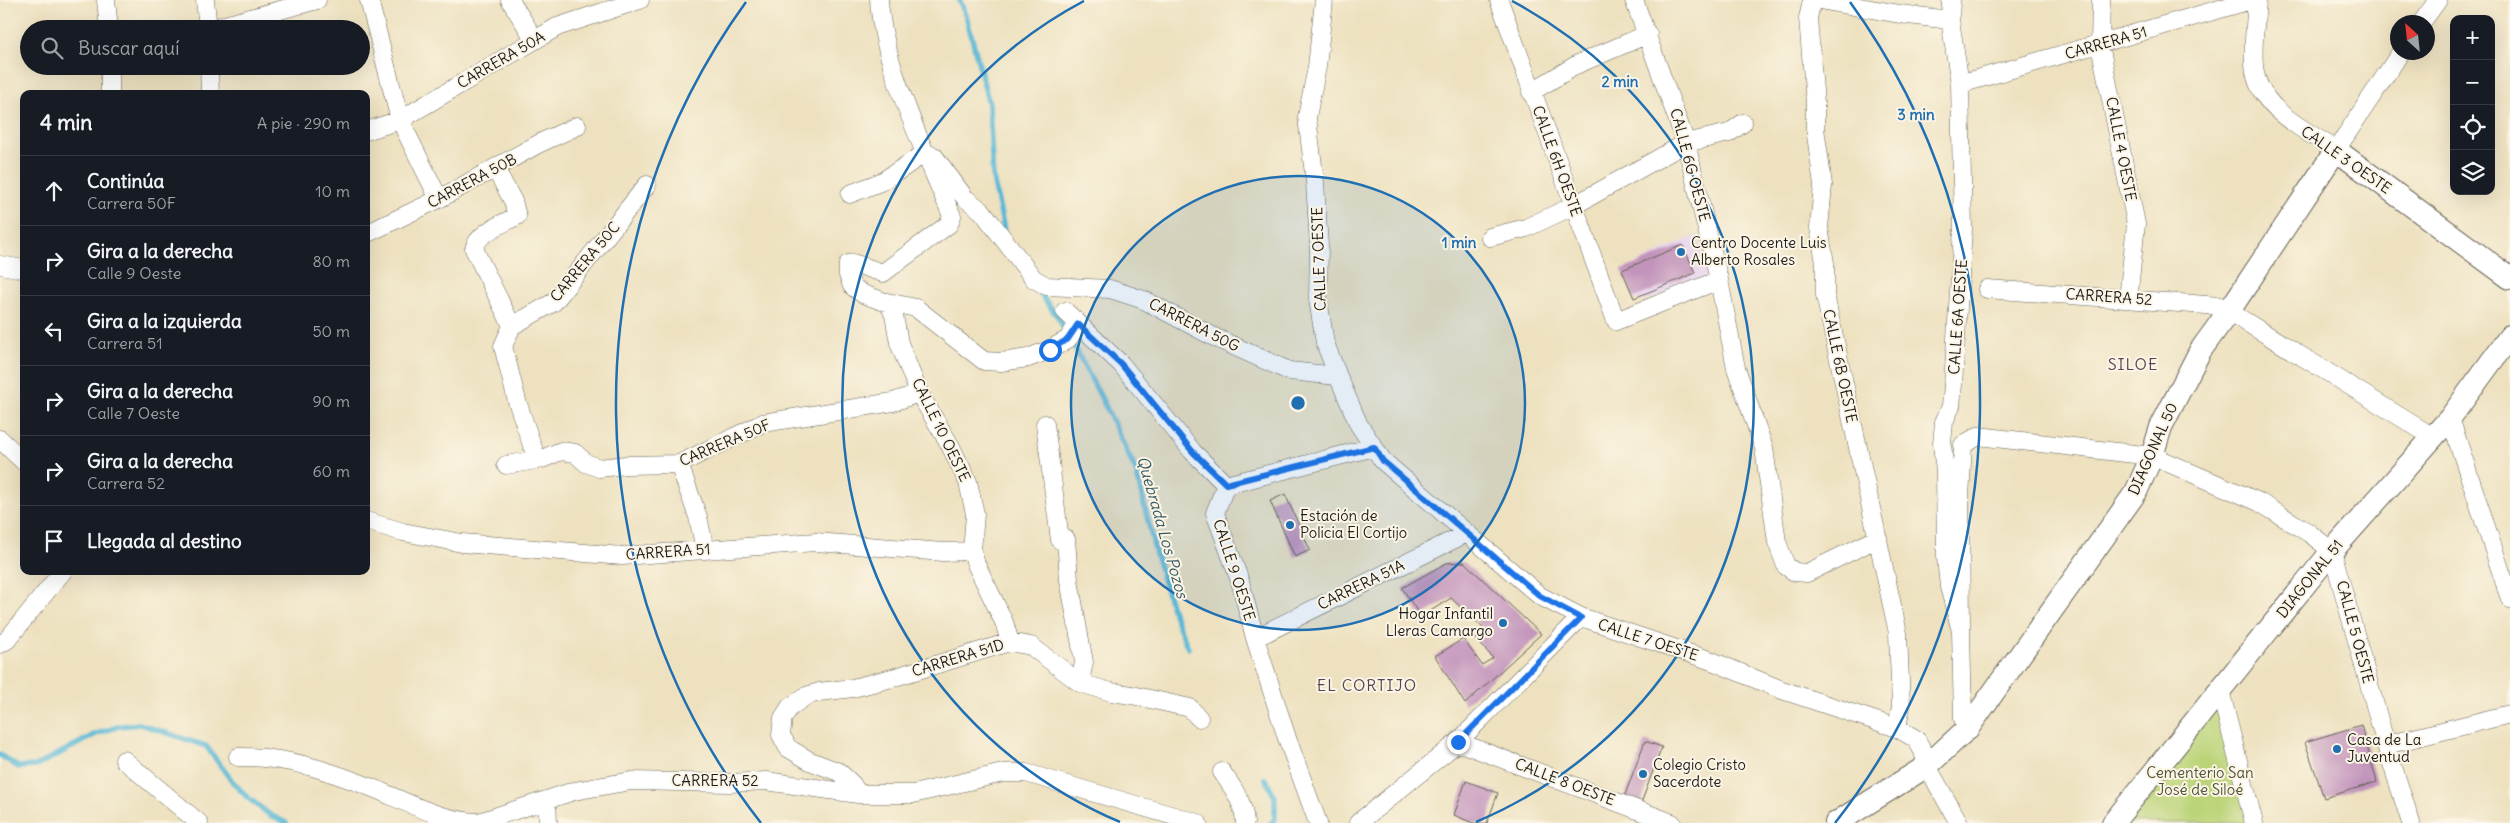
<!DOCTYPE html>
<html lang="es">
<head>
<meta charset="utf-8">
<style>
	body { margin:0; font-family:Delius,sans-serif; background:#242831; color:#f1f3f6 }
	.controls { position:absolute; right:15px; top:15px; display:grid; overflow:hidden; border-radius:10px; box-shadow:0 5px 20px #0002 }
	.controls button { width:45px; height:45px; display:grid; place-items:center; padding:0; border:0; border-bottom:1px solid #363941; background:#171b24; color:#f1f3f6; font:25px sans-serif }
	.compass { position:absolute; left:2390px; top:15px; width:45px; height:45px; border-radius:50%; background:#171b24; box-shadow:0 5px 20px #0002; rotate:333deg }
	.stop { position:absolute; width:15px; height:15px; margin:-11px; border:4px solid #1a73e8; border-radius:50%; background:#fff }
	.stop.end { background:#1a73e8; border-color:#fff; box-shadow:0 1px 5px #0008 }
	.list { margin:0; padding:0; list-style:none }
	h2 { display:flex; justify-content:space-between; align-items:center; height:65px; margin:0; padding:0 20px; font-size:21px }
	h2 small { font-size:16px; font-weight:400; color:#9ea1a6 }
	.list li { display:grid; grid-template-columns:32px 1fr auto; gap:15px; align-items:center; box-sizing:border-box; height:70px; padding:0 20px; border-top:1px solid #363941 }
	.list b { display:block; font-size:19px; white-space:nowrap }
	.list p { margin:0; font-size:16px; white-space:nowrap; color:#9ea1a6 }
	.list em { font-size:16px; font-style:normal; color:#9ea1a6 }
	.icon { flex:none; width:28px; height:28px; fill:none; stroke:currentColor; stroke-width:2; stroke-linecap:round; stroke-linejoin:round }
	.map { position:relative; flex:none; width:2510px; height:823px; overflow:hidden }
	.search { position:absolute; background:#171b24; box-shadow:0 5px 20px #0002; left:20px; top:20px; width:350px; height:55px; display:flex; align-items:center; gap:12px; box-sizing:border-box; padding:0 18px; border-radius:28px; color:#9ea1a6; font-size:19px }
	.panel { position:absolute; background:#171b24; box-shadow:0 5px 20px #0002; left:20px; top:90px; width:350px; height:485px; border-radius:10px }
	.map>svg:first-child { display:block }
	.built { fill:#e7d2ef }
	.green { fill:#bcd479; stroke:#6c784a }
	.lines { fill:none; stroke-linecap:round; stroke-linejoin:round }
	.stream { stroke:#58b8d6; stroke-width:5.5 }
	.building { fill:#c294bc }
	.minor-casing { stroke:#656155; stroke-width:19 }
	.tertiary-casing { stroke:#656155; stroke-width:24 }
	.minor { stroke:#fff; stroke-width:18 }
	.tertiary { stroke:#fff; stroke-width:22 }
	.route { stroke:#1a73e8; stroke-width:6 }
	.ring { fill:none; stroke:#1f6fb2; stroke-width:2.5 }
	.poi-dot { fill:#1f6fb2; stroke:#fcf5e5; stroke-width:2 }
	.labels { text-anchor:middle; stroke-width:4; stroke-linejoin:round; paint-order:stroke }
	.street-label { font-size:15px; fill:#1c1c1c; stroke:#fcf5e5 }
	.poi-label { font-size:15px; fill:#1c1c1c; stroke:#fcf5e5; text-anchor:start }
	.park-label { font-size:15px; fill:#4c5338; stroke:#fcf5e5 }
	.neighbourhood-label { font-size:16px; letter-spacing:1px; fill:#564654; stroke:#fcf5e5 }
	.water-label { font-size:16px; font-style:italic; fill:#345a66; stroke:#fcf5e5 }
	.centre { fill:#1f6fb2; stroke:#fcf5e5; stroke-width:2.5 }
	.ring-label { font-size:15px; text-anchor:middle; font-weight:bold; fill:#1f6fb2; stroke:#fcf5e5; stroke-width:4; stroke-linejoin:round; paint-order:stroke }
</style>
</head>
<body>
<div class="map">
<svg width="2510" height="823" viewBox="0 0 2510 823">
	<rect width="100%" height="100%" fill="#fcf5e5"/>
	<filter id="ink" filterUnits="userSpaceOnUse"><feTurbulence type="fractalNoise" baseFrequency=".02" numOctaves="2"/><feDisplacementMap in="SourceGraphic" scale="10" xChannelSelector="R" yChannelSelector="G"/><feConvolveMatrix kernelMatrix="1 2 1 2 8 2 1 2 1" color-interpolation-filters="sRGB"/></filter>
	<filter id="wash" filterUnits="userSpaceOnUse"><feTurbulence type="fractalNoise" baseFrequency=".0096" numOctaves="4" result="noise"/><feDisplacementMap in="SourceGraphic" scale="20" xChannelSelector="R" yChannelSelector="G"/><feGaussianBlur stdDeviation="1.12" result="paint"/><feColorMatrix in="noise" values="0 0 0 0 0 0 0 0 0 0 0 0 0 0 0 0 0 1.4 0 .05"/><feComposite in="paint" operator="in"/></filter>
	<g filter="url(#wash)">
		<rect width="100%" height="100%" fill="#ede1bf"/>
		<path class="built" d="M1697,235L1709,279L1641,302L1634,298L1622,270Z"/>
		<path class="green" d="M2220,690L2254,823H2113Z"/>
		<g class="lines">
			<path class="stream" d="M959,0L966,15L989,104L993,178L1004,229
				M1035,287L1058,317L1104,403L1136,471L1156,554L1173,612L1188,648
				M0,755L18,767L36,766L96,734L120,726L140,724L206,746L232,781L247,797L270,815L286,823
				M1266,779L1275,798V819L1271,823"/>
		</g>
		<g id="blocks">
			<path class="building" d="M1683,245L1695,273L1634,298L1622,270Z
				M1285,494L1310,550L1295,557L1270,501Z
				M1464,562L1541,634L1465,704L1435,656L1463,639L1482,665L1493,658L1476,639L1484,629L1451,598L1421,617L1402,588L1446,563Z
				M2361,725L2377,782L2324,798L2305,742Z
				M1645,741L1662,747L1640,806L1623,800Z
				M1466,781L1498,793L1487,823H1473L1454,815Z"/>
		</g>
	</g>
	<g filter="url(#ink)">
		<use href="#blocks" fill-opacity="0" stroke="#656155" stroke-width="1"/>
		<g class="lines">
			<defs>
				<path id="minor" d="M106,0L109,29
					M205,0L208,29
					M369,0L400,120L439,199
					M510,0L535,40
					M879,0C882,50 906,107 925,153L934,156L965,198L982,211L1034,279L1047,286L1110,289L1144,300L1216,338L1289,371L1338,376
					M1324,0L1317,67L1307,117L1315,182L1319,246L1318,299L1325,343L1338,376L1359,425L1383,461L1540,596L1581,617L1712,661L1782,690L1897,728L1916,739L1923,751L1927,766L1959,823
					M1499,0L1616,321L1719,280
					M1634,0L1686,143L1719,280L1736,368L1764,448L1777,542L1786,566L1795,572L1807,573L1878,538
					M1816,0L1812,1L1808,18L1815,103V128L1823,185L1819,228L1825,263V295L1898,633L1901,706L1897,728
					M1819,0L1900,14L1950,20
					M1951,0L1950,20L1960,84L1963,229L1953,385L1951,406L1944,422L1942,444L1945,471L1946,558L1949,587L1961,631L1963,719L1968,728
					M2101,0L2100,45L2136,224L2128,299
					M2257,0C2256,21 2252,44 2254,65C2257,109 2304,129 2336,150L2401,52
					M2422,22L2438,0
					M210,29L317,0
					M110,66V94
					M209,66L210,94
					M1960,84L2251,0
					M1531,92L1578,64L1648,34
					M366,131L400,120L557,27L640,0
					M496,170L513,201L517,216C503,224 478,232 474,249L512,326L503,346L517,401L537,460
					M850,194L883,181L925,153L952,216L949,224L883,273L853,263L848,264V275L852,286L863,294L882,301L916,308L984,361L1001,362L1028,358L1049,350L1068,339L1078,324
					M366,234L439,199L540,143L577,126
					M1490,237L1526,228L1573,206L1686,143L1729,133L1743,123
					M0,265L24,269
					M1987,289L2220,306L2433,437
					M889,304L894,315L899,343L919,393L950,445L968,482L975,514L972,551L976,564L1004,622L1010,642
					M1065,311L1121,364L1193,452L1226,485L1215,513L1240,581L1255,638L1287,738L1318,823
					M512,326L554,302L647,185
					M2450,418L2510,599
					M1045,424L1060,540
					M0,439L24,462
					M679,464L698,517L705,549
					M506,465L542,459L561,451L575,453L586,463L599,468L626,465L679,464L763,423L893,402L919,393
					M1226,485L1374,447
					M366,521L403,532L462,543L622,556L816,542L943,552L972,551
					M1066,539L1069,580L1084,662L1080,683
					M1961,631L1960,497L1963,445L1978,436L2152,456L2259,502L2309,533L2332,551L2386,745L2411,823
					M1255,638L1467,533
					M0,644L7,640L63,571
					M2220,690L2254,823
					M1458,742L1672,823
					M2386,745L2510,714
					M238,757C286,756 330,771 375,789C409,803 441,821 479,822L574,791L631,781L730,783L766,781L858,794H913L1003,773H1026L1198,823
					M124,760L199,823
					M1222,772C1233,788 1244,802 1245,823
					M858,794L852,784L839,772L810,761L788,748L781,735L783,718L790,707L806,696L819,692L853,688L892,678L1010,642L1031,646L1080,683L1111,692L1132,695L1190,708L1199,718
					M547,800L548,823
					M1358,823L1458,742L1581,617"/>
				<path id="tertiary" d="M1836,823L1927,766L1968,728L2136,492L2152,456L2161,427L2200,351L2229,311L2336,150L2510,278
					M2113,823L2332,551L2450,418L2510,336"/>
			</defs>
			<use href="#minor" class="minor-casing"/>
			<use href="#tertiary" class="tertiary-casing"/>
			<use href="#minor" class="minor"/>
			<use href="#tertiary" class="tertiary"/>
		</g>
	</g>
	<g class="lines" filter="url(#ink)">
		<path class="route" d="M1050,350L1068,339L1078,324L1121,364L1193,452L1226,484L1374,447L1383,461L1540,596L1581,618L1458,742"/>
	</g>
	<circle cx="1298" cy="403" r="227" fill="#1f6fb2" fill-opacity=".12"/>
	<g class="ring">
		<circle cx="1298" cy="403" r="227"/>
		<path d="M1120 822A455 455 0 0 1 1084 1M1512 1A455 455 0 0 1 1476 822"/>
		<path d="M761 823A682 682 0 0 1 746 2M1850 2A682 682 0 0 1 1835 823"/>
	</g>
	<g class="poi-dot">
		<circle cx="1681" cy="252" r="5"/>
		<circle cx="1290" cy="525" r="5"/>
		<circle cx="1503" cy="623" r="5"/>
		<circle cx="2337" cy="749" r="5"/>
		<circle cx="1643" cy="774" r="5"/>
	</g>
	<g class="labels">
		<g class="street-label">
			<text transform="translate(2106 43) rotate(-16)" y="5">CARRERA 51</text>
			<text transform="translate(501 60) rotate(-30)" y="5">CARRERA 50A</text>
			<text transform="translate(2121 149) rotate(79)" y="5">CALLE 4 OESTE</text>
			<text transform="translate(2346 160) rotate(35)" y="5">CALLE 3 OESTE</text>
			<text transform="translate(1557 161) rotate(70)" y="5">CALLE 6H OESTE</text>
			<text transform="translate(1690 165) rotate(75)" y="5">CALLE 6G OESTE</text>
			<text transform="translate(472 181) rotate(-28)" y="5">CARRERA 50B</text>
			<text transform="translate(1319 259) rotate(-92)" y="5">CALLE 7 OESTE</text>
			<text transform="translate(585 262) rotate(-50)" y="5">CARRERA 50C</text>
			<text transform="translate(2109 297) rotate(4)" y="5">CARRERA 52</text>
			<text transform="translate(1958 317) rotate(-86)" y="5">CALLE 6A OESTE</text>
			<text transform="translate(1194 325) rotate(27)" y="5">CARRERA 50G</text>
			<text transform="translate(1840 366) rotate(78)" y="5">CALLE 6B OESTE</text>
			<text transform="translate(941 430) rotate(64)" y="5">CALLE 10 OESTE</text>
			<text transform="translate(725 443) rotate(-23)" y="5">CARRERA 50F</text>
			<text transform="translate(2153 449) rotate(-66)" y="5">DIAGONAL 50</text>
			<text transform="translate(668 552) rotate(-4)" y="5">CARRERA 51</text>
			<text transform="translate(1234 570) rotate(72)" y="5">CALLE 9 OESTE</text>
			<text transform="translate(2310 579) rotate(-51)" y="5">DIAGONAL 51</text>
			<text transform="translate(1361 585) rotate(-26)" y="5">CARRERA 51A</text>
			<text transform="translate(2355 632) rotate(75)" y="5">CALLE 5 OESTE</text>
			<text transform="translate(1648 640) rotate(18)" y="5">CALLE 7 OESTE</text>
			<text transform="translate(958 658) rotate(-17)" y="5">CARRERA 51D</text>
			<text x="715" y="786">CARRERA 52</text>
			<text transform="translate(1565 782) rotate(21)" y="5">CALLE 8 OESTE</text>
		</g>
		<g class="poi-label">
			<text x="1691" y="248">Centro Docente Luis<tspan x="1691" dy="17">Alberto Rosales</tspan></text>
			<text x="1300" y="521">Estación de<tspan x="1300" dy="17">Policia El Cortijo</tspan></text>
			<text x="1493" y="619" text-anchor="end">Hogar Infantil<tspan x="1493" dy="17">Lleras Camargo</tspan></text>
			<text x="2347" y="745">Casa de La<tspan x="2347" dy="17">Juventud</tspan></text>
			<text x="1653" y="770">Colegio Cristo<tspan x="1653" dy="17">Sacerdote</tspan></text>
		</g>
		<g class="park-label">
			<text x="2200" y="778">Cementerio San<tspan x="2200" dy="17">José de Siloé</tspan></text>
		</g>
		<g class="neighbourhood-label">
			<text x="2133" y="370">SILOE</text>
			<text x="1367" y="691">EL CORTIJO</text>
		</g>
		<g class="water-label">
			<text transform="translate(1163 527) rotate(74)" y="6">Quebrada Los Pozos</text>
		</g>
	</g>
	<circle cx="1298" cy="403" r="8" class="centre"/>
	<g class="ring-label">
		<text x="1620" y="87">2 min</text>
		<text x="1916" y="120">3 min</text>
		<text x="1459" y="248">1 min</text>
	</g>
</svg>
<div class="controls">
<button>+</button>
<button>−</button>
<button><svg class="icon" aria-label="locate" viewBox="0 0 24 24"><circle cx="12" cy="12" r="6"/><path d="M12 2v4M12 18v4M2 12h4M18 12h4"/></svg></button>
<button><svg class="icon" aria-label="layers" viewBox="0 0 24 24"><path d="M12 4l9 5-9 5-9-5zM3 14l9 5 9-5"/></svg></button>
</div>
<svg class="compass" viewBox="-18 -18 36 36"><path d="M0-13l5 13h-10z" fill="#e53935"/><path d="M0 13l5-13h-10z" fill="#9ea1a6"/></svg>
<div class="stop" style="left:1050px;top:350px"></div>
<div class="stop end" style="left:1458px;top:742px"></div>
<div class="search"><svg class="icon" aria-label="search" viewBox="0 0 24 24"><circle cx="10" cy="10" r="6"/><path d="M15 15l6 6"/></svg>Buscar aquí</div>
<section class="panel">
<h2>4 min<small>A pie · 290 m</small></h2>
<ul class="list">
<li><svg class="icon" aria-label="ahead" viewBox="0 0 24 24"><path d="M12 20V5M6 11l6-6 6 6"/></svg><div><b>Continúa</b><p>Carrera 50F</p></div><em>10 m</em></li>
<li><svg class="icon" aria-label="right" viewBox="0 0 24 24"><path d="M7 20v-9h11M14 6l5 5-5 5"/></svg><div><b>Gira a la derecha</b><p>Calle 9 Oeste</p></div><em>80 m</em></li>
<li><svg class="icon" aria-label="left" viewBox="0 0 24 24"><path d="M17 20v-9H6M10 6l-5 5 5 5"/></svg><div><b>Gira a la izquierda</b><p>Carrera 51</p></div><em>50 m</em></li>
<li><svg class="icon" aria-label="right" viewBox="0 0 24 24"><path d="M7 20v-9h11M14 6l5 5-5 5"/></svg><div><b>Gira a la derecha</b><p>Calle 7 Oeste</p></div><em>90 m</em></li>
<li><svg class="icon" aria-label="right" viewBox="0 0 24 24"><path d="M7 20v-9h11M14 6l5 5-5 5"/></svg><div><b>Gira a la derecha</b><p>Carrera 52</p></div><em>60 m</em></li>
<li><svg class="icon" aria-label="arrive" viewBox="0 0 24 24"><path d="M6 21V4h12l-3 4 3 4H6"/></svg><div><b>Llegada al destino</b></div></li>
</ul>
</section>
</div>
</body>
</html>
